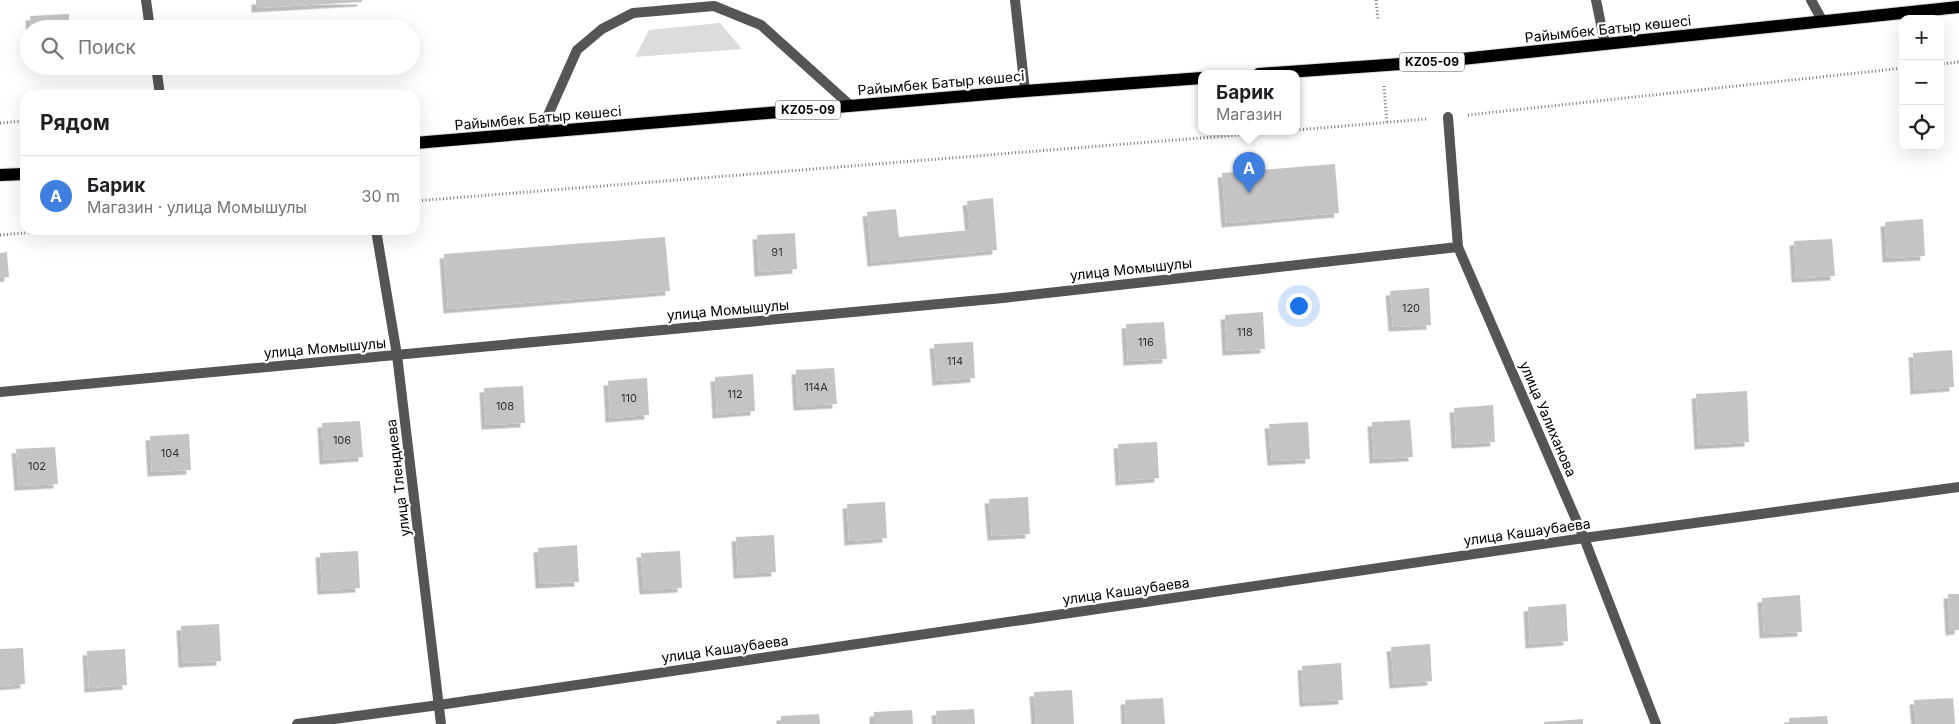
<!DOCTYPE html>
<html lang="ru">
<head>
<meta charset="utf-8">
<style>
	body { margin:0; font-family:Inter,sans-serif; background:#f6f6f6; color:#202124 }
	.controls { position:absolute; right:15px; top:15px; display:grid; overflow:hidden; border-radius:10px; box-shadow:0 5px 20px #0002 }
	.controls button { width:45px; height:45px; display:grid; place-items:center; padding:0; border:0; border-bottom:1px solid #e0e0e0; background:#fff; color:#202124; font:25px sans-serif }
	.you { position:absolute; left:1298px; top:305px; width:18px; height:18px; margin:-12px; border:4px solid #fff; border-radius:50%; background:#1a73e8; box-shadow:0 0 0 8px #1a73e833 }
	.badge { display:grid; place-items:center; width:32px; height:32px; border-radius:50%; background:#7c3aed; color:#fff; font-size:16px; font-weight:700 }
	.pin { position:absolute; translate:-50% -41px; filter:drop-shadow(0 1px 2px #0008) }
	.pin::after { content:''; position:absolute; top:26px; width:18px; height:15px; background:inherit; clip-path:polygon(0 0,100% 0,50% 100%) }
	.popup { position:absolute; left:1198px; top:70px; width:102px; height:65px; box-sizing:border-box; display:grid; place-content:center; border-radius:10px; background:#fff; filter:drop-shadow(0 1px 4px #0005); font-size:16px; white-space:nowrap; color:#757577 }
	.popup b { font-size:19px; color:#202124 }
	.popup::after { content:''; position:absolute; left:50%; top:100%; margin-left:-10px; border:10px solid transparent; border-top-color:#fff }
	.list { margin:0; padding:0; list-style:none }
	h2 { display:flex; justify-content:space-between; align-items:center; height:65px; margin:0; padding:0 20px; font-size:21px }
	h2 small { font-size:16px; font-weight:400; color:#757577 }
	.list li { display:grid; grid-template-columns:32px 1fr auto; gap:15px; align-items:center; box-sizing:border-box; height:80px; padding:0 20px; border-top:1px solid #e0e0e0 }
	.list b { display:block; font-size:19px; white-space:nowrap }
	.list p { margin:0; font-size:16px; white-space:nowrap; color:#757577 }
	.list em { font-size:16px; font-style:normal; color:#757577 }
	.icon { flex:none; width:28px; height:28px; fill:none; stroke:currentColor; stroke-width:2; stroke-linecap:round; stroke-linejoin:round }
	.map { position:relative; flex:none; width:1959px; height:724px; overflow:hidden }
	.search { position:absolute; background:#fff; box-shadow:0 5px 20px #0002; left:20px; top:20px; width:400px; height:55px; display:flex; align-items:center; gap:12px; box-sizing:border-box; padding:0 18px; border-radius:28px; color:#757577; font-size:19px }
	.panel { position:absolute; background:#fff; box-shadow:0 5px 20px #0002; left:20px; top:90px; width:400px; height:145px; border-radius:15px }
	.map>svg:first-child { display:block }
	.green { fill:#dcdcdc }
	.building { fill:#c4c4c4; filter:url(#shadow) }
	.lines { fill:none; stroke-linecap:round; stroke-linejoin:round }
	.primary-casing { stroke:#dbdbdb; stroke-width:14 }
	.path { stroke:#777; stroke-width:3; stroke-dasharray:1 2.5; stroke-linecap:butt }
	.service { stroke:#555; stroke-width:10 }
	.minor { stroke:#555; stroke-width:10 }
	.tertiary { stroke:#555; stroke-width:10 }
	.primary { stroke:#000; stroke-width:12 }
	.labels { text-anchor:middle; stroke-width:4.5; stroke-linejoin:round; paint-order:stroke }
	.number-label { font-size:11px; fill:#313131 }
	.shield { fill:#fff; stroke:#4c4c4c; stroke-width:1 }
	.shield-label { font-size:12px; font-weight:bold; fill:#000 }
	.street-label { font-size:14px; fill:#000; stroke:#fff }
</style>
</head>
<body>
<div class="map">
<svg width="1959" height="724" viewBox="0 0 1959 724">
	<defs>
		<filter id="shadow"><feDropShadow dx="-4.5" dy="4.5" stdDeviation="0" flood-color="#0004"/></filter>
	</defs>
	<rect width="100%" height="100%" fill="#fff"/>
	<path class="green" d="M720,23L742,49L635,57L649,30Z"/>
	<path class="building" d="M256,0H362V2L256,8Z
		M69,14V29H31L30,16Z
		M1335,164L1339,213L1226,223L1222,173Z
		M993,198L997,250L872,262L867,212L896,209L899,237L970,230L967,201Z
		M1923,219L1925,256L1887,258L1885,222Z
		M795,233L797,269L759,272L757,235Z
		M665,237L670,291L448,309L444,254Z
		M1832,239L1835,276L1796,278L1794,241Z
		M7,252L9,277L0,278V253Z
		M1429,288L1431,325L1393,327L1390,291Z
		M1263,312L1265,349L1227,351L1225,315Z
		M1164,322L1167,359L1128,361L1126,324Z
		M973,342L975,378L937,381L934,344Z
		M1952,350L1954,387L1915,390L1913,353Z
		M834,368L837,404L798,406L796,370Z
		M753,374L755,411L717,414L715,377Z
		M647,378L649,415L610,418L608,381Z
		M523,386L525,423L486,425L484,388Z
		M1747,391L1749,442L1699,445L1696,394Z
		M1493,405L1495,442L1456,444L1454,408Z
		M1410,420L1413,457L1374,459L1372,422Z
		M360,421L363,457L324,460L322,423Z
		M1308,422L1310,459L1272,461L1269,424Z
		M189,434L191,470L152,472L150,436Z
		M1157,442L1159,478L1120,481L1118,444Z
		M55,447L58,484L19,486L16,449Z
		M1028,497L1030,534L992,536L989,499Z
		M885,502L887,538L849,541L847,504Z
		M774,535L776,572L738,574L736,537Z
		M577,545L579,582L540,584L538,548Z
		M358,551L360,588L322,590L320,553Z
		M680,551L682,588L644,590L641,553Z
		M1948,594H1959V630L1950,631Z
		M1800,595L1802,632L1764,634L1762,598Z
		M1566,604L1568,641L1530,644L1528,607Z
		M219,624L221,661L183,663L181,626Z
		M1430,644L1432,681L1394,684L1391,647Z
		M23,648L25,684L0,686V649Z
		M125,649L127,685L89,688L87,651Z
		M1341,663L1343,700L1304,702L1302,666Z
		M1072,690L1074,724H1036L1034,692Z
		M1163,698L1165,724H1126L1125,700Z
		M1953,698L1955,724H1916L1914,700Z
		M974,709L975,724H937L936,711Z
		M912,710L913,724H874V712Z
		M819,714L820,724H781V716Z
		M1827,716L1828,724H1789V718Z
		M1583,719V724H1544V722Z"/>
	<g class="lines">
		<defs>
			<path id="primary" d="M1259,74L1443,61L1959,7
				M415,143L1025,91L1202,78
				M0,175L25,174"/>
		</defs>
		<use href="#primary" class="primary-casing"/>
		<path class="path" d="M1376,0L1378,19
			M1940,64L1959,62
			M1384,86L1387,123
			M1468,115L1903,68
			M0,123L25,121
			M1296,130L1427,119
			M415,201L1275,132
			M0,235L64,230"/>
		<path class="service" d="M1811,0L1822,20
			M540,133L577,50L602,29L633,13L714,6L761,25L851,106"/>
		<path class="minor" d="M1015,0L1025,91
			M1596,0L1605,44
			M1448,117L1458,247L1584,538L1656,724
			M376,230L397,355L441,724
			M0,392L1003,298L1458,247
			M297,724L439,705L1584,538L1959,487"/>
		<path class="tertiary" d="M146,0L150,29
			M156,66L160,95"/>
		<use href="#primary" class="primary"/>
	</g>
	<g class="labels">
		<g class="number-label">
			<text x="777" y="256">91</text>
			<text x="1411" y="312">120</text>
			<text x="1245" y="336">118</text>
			<text x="1146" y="346">116</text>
			<text x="955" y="365">114</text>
			<text x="816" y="391">114А</text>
			<text x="735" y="398">112</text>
			<text x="629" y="402">110</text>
			<text x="505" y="410">108</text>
			<text x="342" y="444">106</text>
			<text x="170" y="457">104</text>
			<text x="37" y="470">102</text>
		</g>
		<g class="shield">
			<rect x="1399.5" y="52.5" width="65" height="19" rx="4"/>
			<rect x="775.5" y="100.5" width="65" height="19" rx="4"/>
		</g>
		<g class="shield-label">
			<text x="1432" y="66">KZ05-09</text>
			<text x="808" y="114">KZ05-09</text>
		</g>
		<g class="street-label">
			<text transform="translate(1608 29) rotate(-6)" y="5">Райымбек Батыр көшесі</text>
			<text transform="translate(941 83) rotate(-5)" y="5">Райымбек Батыр көшесі</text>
			<text transform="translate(538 118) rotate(-5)" y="5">Райымбек Батыр көшесі</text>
			<text transform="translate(1131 269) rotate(-6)" y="5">улица Момышулы</text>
			<text transform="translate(728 310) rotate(-5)" y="5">улица Момышулы</text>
			<text transform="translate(325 348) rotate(-5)" y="5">улица Момышулы</text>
			<text transform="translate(1548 419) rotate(67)" y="5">улица Уалиханова</text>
			<text transform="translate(398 478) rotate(-97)" y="5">улица Тлендиева</text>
			<text transform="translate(1527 532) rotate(-8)" y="5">улица Кашаубаева</text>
			<text transform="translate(1126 591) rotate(-8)" y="5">улица Кашаубаева</text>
			<text transform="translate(725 649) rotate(-8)" y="5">улица Кашаубаева</text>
		</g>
	</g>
</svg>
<div class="controls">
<button>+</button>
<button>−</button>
<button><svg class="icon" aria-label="locate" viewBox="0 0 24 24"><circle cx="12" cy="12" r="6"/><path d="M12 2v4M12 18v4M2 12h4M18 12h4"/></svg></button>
</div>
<div class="you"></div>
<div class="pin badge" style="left:1249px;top:193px;background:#3f7fe0">A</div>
<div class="popup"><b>Барик</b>Магазин</div>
<div class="search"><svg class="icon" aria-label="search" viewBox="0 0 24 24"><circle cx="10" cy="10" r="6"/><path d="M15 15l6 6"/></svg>Поиск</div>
<section class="panel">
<h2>Рядом<small></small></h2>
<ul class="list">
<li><span class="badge" style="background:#3f7fe0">A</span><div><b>Барик</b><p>Магазин · улица Момышулы</p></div><em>30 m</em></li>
</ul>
</section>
</div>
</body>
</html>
